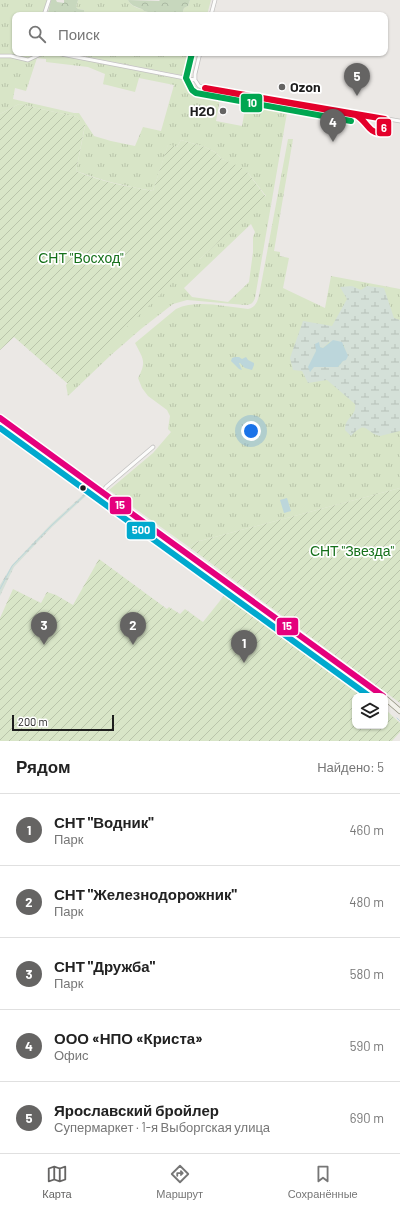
<!DOCTYPE html>
<html lang="ru">
<head>
<meta charset="utf-8">
<style>
	body { margin:0; font-family:Barlow,sans-serif; background:#f2f2f2; color:#222 }
	.controls { position:absolute; right:12px; bottom:12px; display:grid; overflow:hidden; border-radius:8px; box-shadow:0 1px 3px #0004 }
	.controls button { width:36px; height:36px; display:grid; place-items:center; padding:0; border:0; border-bottom:1px solid #e0e0e0; background:#fff; color:#222; font:20px sans-serif }
	.scale { position:absolute; left:12px; bottom:10px; width:102px; box-sizing:border-box; padding-left:4px; border:2px solid #1d1d1d; border-top:0; font-size:11px; line-height:14px; white-space:nowrap; color:#1d1d1d; -webkit-text-stroke:3px #fff; paint-order:stroke }
	.you { position:absolute; left:251px; top:431px; width:14px; height:14px; margin:-10px; border:3px solid #fff; border-radius:50%; background:#1a73e8; box-shadow:0 0 0 6px #1a73e833 }
	.badge { display:grid; place-items:center; width:26px; height:26px; border-radius:50%; background:#656463; color:#fff; font-size:13px; font-weight:700 }
	.pin { position:absolute; translate:-50% -33px; filter:drop-shadow(0 1px 2px #0008) }
	.pin::after { content:''; position:absolute; top:21px; width:14px; height:12px; background:inherit; clip-path:polygon(0 0,100% 0,50% 100%) }
	.list { margin:0; padding:0; list-style:none }
	h2 { display:flex; justify-content:space-between; align-items:center; height:52px; margin:0; padding:0 16px; font-size:17px }
	h2 small { font-size:13px; font-weight:400; color:#767676 }
	.list li { display:grid; grid-template-columns:26px 1fr auto; gap:12px; align-items:center; box-sizing:border-box; height:72px; padding:0 16px; border-top:1px solid #e0e0e0 }
	.list b { display:block; font-size:15px; white-space:nowrap }
	.list p { margin:0; font-size:13px; white-space:nowrap; color:#767676 }
	.list em { font-size:13px; font-style:normal; color:#767676 }
	.icon { flex:none; width:22px; height:22px; fill:none; stroke:currentColor; stroke-width:2; stroke-linecap:round; stroke-linejoin:round }
	.map { position:relative; flex:none; width:400px; height:741px; overflow:hidden }
	.search { position:absolute; background:#fff; box-shadow:0 1px 3px #0004; left:12px; right:12px; top:12px; height:44px; display:flex; align-items:center; gap:10px; box-sizing:border-box; padding:0 14px; border-radius:8px; color:#767676; font-size:15px }
	.sheet { height:412px; background:#fff }
	nav { display:flex; justify-content:space-around; align-items:center; box-sizing:border-box; height:56px; border-top:1px solid #e0e0e0; background:#fff; font-size:11px; color:#767676 }
	nav a { display:grid; justify-items:center; gap:2px }
	nav .on { color:#656463 }
	.map>svg:first-child { display:block }
	.grass { fill:url(#grass-tufts); fill-rule:evenodd }
	.forest { fill:url(#forest-crowns) }
	.wetland { fill:url(#wetland-marsh); fill-rule:evenodd }
	.garden { fill:url(#garden-furrows) }
	.water { fill:#bcd6db }
	.lines { fill:none; stroke-linecap:round; stroke-linejoin:round }
	.stream { stroke:#bcd6db; stroke-width:1 }
	.street-casing { stroke:#c2c1c0; stroke-width:4.5 }
	.secondary-casing { stroke:#92927f; stroke-width:6 }
	.street { stroke:#fcfcfb; stroke-width:3 }
	.secondary { stroke:#f2f1ea; stroke-width:4.5 }
	.bus-1-casing { stroke:#fff; stroke-width:9 }
	.bus-2-casing { stroke:#fff; stroke-width:9 }
	.bus-3-casing { stroke:#fff; stroke-width:9 }
	.bus-4-casing { stroke:#fff; stroke-width:9 }
	.bus-1 { stroke:#e4002b; stroke-width:6 }
	.bus-2 { stroke:#e5007d; stroke-width:6 }
	.bus-3 { stroke:#00a9ce; stroke-width:6 }
	.bus-4 { stroke:#00a651; stroke-width:6 }
	.poi-dot { fill:#656463; stroke:#fff; stroke-width:1.5 }
	.bus-dot { fill:#1d1d1d; stroke:#fff; stroke-width:1.5 }
	.labels { text-anchor:middle; stroke-width:3.5; stroke-linejoin:round; paint-order:stroke }
	.poi-label { font-size:14px; font-weight:bold; fill:#1d1d1d; stroke:#fff; text-anchor:start }
	.park-label { font-size:14px; fill:#15701a; stroke:#fff }
	.line-badge { stroke:#fff; stroke-width:1.5 }
	.badge-label { font-size:11px; text-anchor:middle; font-weight:bold; fill:#fff }
</style>
</head>
<body>
<div class="map">
<svg width="400" height="741" viewBox="0 0 400 741">
	<defs>
		<pattern id="grass-tufts" width="24" height="20" patternUnits="userSpaceOnUse"><rect width="24" height="20" fill="#d8e5c7"/><path d="M3 7l-1-3M5 7V3M7 7l1-3M15 17l-1-3M17 17v-4M19 17l1-3" fill="none" stroke="#b9c4aa"/></pattern>
		<pattern id="forest-crowns" width="20" height="18" patternUnits="userSpaceOnUse"><rect width="20" height="18" fill="#c7d7bd"/><path d="M2 6a3 3 0 1 1 6 0M12 15a3 3 0 1 1 6 0" fill="none" stroke="#aab8a2"/></pattern>
		<pattern id="wetland-marsh" width="20" height="14" patternUnits="userSpaceOnUse"><rect width="20" height="14" fill="#d4e0d8"/><path d="M1 5h8M5 5V1M11 12h8M15 12V8" fill="none" stroke="#b6c0b9"/></pattern>
		<pattern id="garden-furrows" width="10" height="10" patternUnits="userSpaceOnUse"><rect width="10" height="10" fill="#d8e5c7"/><path d="M-1 1l2-2M0 10L10 0M9 11l2-2" fill="none" stroke="#b9c4aa"/></pattern>
	</defs>
	<rect width="100%" height="100%" fill="#ebe8e5"/>
	<path class="grass" d="M0,0H48L43,15H15L12,32L14,34L13,37L15,39V53H36L38,57L48,54H53L192,81C197,93 210,92 221,94L216,121L242,126L247,98L285,105L288,107L255,298C253,303 251,305 245,305L187,300L173,304L141,329L111,355L68,396L66,385L198,257L200,259L266,196L248,173L241,168L222,159L215,152L205,147L181,140L177,147L168,145L153,191C125,186 103,181 76,171L85,126L77,117L19,104L0,114ZM37,58L46,59V62L88,67L105,74L103,84L135,92L139,78L174,85L161,131L143,127L135,146L111,141L94,136L79,113H74L13,99L15,88L26,91ZM251,224L255,232L253,237V252L249,282L228,302L192,297L184,288Z
		M78,0H128C130,5 136,8 142,9L144,11L152,13L153,15H85L84,10L78,9L76,7Z
		M190,0H211L207,15H182L184,8L188,6Z
		M67,53H196L191,77Z
		M288,139H293L274,251L280,252V256L289,258L283,288L325,308L331,276L400,289V488L196,542L189,547L109,490L153,453L171,432L168,429L170,416L167,410L148,396L142,388L138,378C147,361 143,359 135,343L176,309C197,299 225,307 248,309C259,307 259,294 261,285Z"/>
	<path class="forest" d="M51,0H56L57,2L64,3V0H78L76,7L78,9L84,10L85,15H57L48,12Z
		M128,0L159,1L160,0H190L188,6L184,8L182,15H153L152,13L144,11L142,9C136,7 130,5 128,0Z"/>
	<path class="wetland" d="M352,286L361,290L367,286L384,288L394,318L400,320V431L380,436C364,432 367,419 351,436L345,430C345,416 357,417 355,404L327,380L308,383L302,371L293,370L290,358L303,321L332,326L347,299L340,287ZM329,342L344,345L346,353L343,361L338,367H314L310,364L316,351V347L319,346L323,348Z
		M86,492L88,494L52,527L14,567L0,596V585L12,565L51,524Z"/>
	<path class="garden" d="M19,104L77,117L85,125L76,171C101,182 126,186 153,191L168,144L177,147L181,140L205,147L215,152L222,159L241,167L248,173L266,197L200,259L198,258L68,384L14,337L0,350V114Z
		M400,488V703L189,547L196,542Z
		M99,559L167,609L169,607L180,614L185,609L203,622L227,592L371,696H355V726H385V709L400,723V732L392,741H0V618L13,589L41,603L47,592L56,595L73,605Z"/>
	<path class="water" d="M333,340L342,342L348,356L346,360L343,361L338,367H314L310,372L308,367L316,351L315,344L319,342L320,347L323,348Z
		M235,357H239L242,359L246,357L248,360L254,363V365L252,370L245,368L240,363H239L242,370L239,369L231,361L232,358Z
		M287,498L291,511L284,513L280,500Z"/>
	<g class="lines">
		<path class="stream" d="M0,589L12,566L52,525L87,493
			M397,718L400,721"/>
		<defs>
			<path id="street" d="M44,15L49,0
				M211,15L215,0
				M56,53L195,80L199,86L205,88L400,121
				M0,56H11L28,60L43,53
				M195,80V74L200,53
				M360,116C366,121 369,131 377,134L382,131L385,119
				M102,493L106,487L153,447"/>
			<path id="secondary" d="M0,418L383,696
				M385,698L400,711"/>
		</defs>
		<use href="#street" class="street-casing"/>
		<use href="#secondary" class="secondary-casing"/>
		<use href="#street" class="street"/>
		<use href="#secondary" class="secondary"/>
		<defs>
			<path id="bus-1" d="M205,88L385,119L384,129L381,133C369,134 366,120 356,115Z"/>
			<path id="bus-2" d="M0,418L383,696"/>
			<path id="bus-3" d="M0,428L369,696"/>
			<path id="bus-4" d="M192,53L186,78L192,90L196,93L351,121"/>
		</defs>
		<use href="#bus-1" class="bus-1-casing"/>
		<use href="#bus-2" class="bus-2-casing"/>
		<use href="#bus-3" class="bus-3-casing"/>
		<use href="#bus-4" class="bus-4-casing"/>
		<use href="#bus-1" class="bus-1"/>
		<use href="#bus-2" class="bus-2"/>
		<use href="#bus-3" class="bus-3"/>
		<use href="#bus-4" class="bus-4"/>
	</g>
	<g class="poi-dot">
		<circle cx="282" cy="87" r="4"/>
		<circle cx="223" cy="111" r="4"/>
	</g>
	<circle class="bus-dot" cx="83" cy="488" r="3.5"/>
	<g class="labels">
		<g class="poi-label">
			<text x="290" y="92">Ozon</text>
			<text x="215" y="116" text-anchor="end">H2O</text>
		</g>
		<g class="park-label">
			<text x="81" y="263">СНТ "Восход"</text>
			<text x="352" y="556">СНТ "Звезда"</text>
		</g>
	</g>
	<g class="line-badge">
		<rect x="240" y="93" width="23" height="20" rx="4" fill="#00a651"/>
		<rect x="376" y="118" width="16" height="19" rx="4" fill="#e4002b"/>
		<rect x="109" y="496" width="23" height="19" rx="4" fill="#e5007d"/>
		<rect x="126" y="521" width="30" height="19" rx="4" fill="#00a9ce"/>
		<rect x="276" y="617" width="23" height="19" rx="4" fill="#e5007d"/>
	</g>
	<g class="badge-label">
		<text x="252" y="107">10</text>
		<text x="384" y="132">6</text>
		<text x="120" y="509">15</text>
		<text x="141" y="534">500</text>
		<text x="287" y="630">15</text>
	</g>
</svg>
<div class="controls">
<button><svg class="icon" aria-label="layers" viewBox="0 0 24 24"><path d="M12 4l9 5-9 5-9-5zM3 14l9 5 9-5"/></svg></button>
</div>
<div class="scale">200 m</div>
<div class="you"></div>
<div class="pin badge" style="left:244px;top:663px">1</div>
<div class="pin badge" style="left:133px;top:645px">2</div>
<div class="pin badge" style="left:44px;top:645px">3</div>
<div class="pin badge" style="left:333px;top:142px">4</div>
<div class="pin badge" style="left:357px;top:96px">5</div>
<div class="search"><svg class="icon" aria-label="search" viewBox="0 0 24 24"><circle cx="10" cy="10" r="6"/><path d="M15 15l6 6"/></svg>Поиск</div>
</div>
<section class="sheet">
<h2>Рядом<small>Найдено: 5</small></h2>
<ul class="list">
<li><span class="badge">1</span><div><b>СНТ &quot;Водник&quot;</b><p>Парк</p></div><em>460 m</em></li>
<li><span class="badge">2</span><div><b>СНТ &quot;Железнодорожник&quot;</b><p>Парк</p></div><em>480 m</em></li>
<li><span class="badge">3</span><div><b>СНТ &quot;Дружба&quot;</b><p>Парк</p></div><em>580 m</em></li>
<li><span class="badge">4</span><div><b>ООО «НПО «Криста»</b><p>Офис</p></div><em>590 m</em></li>
<li><span class="badge">5</span><div><b>Ярославский бройлер</b><p>Супермаркет · 1-я Выборгская улица</p></div><em>690 m</em></li>
</ul>
</section>
<nav>
<a class="on"><svg class="icon" aria-label="map" viewBox="0 0 24 24"><path d="M3 6l6-2 6 2 6-2v14l-6 2-6-2-6 2zM9 4v14M15 6v14"/></svg>Карта</a>
<a><svg class="icon" aria-label="directions" viewBox="0 0 24 24"><path d="M12 3l9 9-9 9-9-9zM9 14v-3h6M13 9l2 2-2 2"/></svg>Маршрут</a>
<a><svg class="icon" aria-label="saved" viewBox="0 0 24 24"><path d="M7 4h10v16l-5-4-5 4z"/></svg>Сохранённые</a>
</nav>
</body>
</html>
